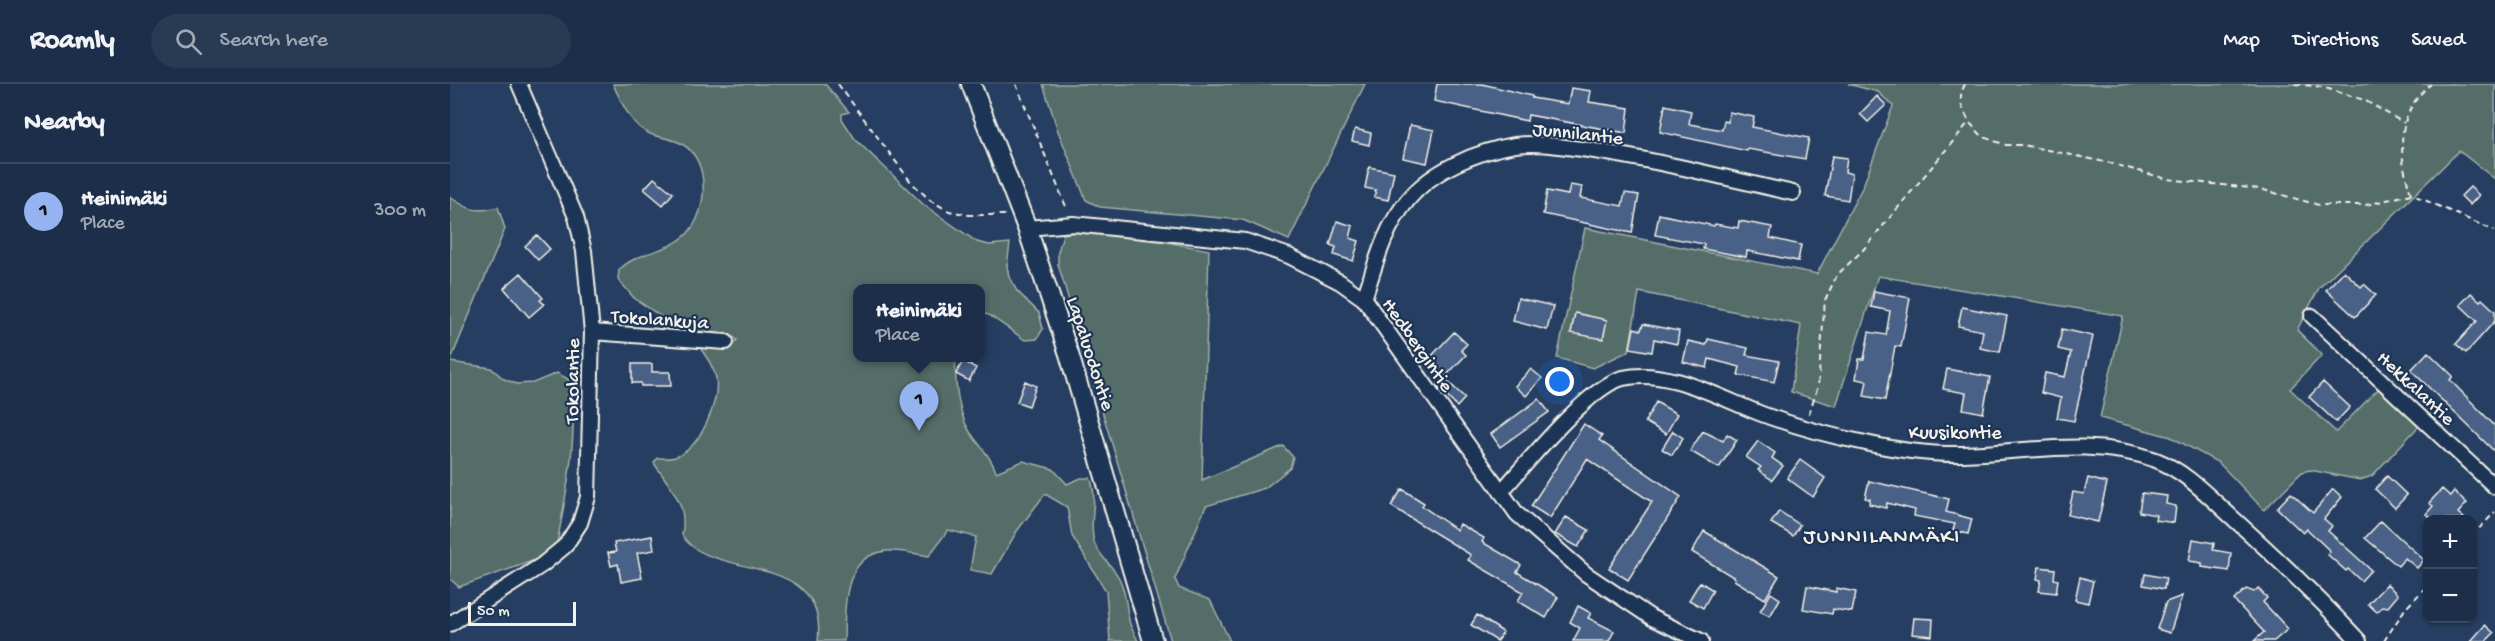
<!DOCTYPE html>
<html lang="en">
<head>
<meta charset="utf-8">
<style>
	body { margin:0; font-family:"Gochi Hand",sans-serif; background:#293a53; color:#f1f3f6 }
	.controls { position:absolute; right:18px; bottom:18px; display:grid; overflow:hidden; border-radius:12px; box-shadow:0 2px 4px #0004 }
	.controls button { width:54px; height:54px; display:grid; place-items:center; padding:0; border:0; border-bottom:2px solid #3a4a61; background:#1c2e49; color:#f1f3f6; font:30px sans-serif }
	.scale { position:absolute; left:18px; bottom:15px; width:108px; box-sizing:border-box; padding-left:6px; border:3px solid #f4f1e8; border-top:0; font-size:16px; line-height:21px; white-space:nowrap; color:#f4f1e8; -webkit-text-stroke:4px #1d3557; paint-order:stroke }
	.you { position:absolute; left:1110px; top:298px; width:21px; height:21px; margin:-15px; border:4px solid #fff; border-radius:50%; background:#1a73e8; box-shadow:0 0 0 9px #1a73e833 }
	.badge { display:grid; place-items:center; width:39px; height:39px; border-radius:50%; background:#95b2f1; color:#111; font-size:20px; font-weight:700 }
	.pin { position:absolute; translate:-50% -50px; filter:drop-shadow(0 2px 3px #0008) }
	.pin::after { content:''; position:absolute; top:32px; width:21px; height:18px; background:inherit; clip-path:polygon(0 0,100% 0,50% 100%) }
	.popup { position:absolute; left:403px; top:200px; width:132px; height:78px; box-sizing:border-box; display:grid; place-content:center; border-radius:12px; background:#1c2e49; filter:drop-shadow(0 2px 4px #0005); font-size:20px; white-space:nowrap; color:#a0a8b4 }
	.popup b { font-size:22px; color:#f1f3f6 }
	.popup::after { content:''; position:absolute; left:50%; top:100%; margin-left:-12px; border:12px solid transparent; border-top-color:#1c2e49 }
	.list { margin:0; padding:0; list-style:none }
	h2 { display:flex; justify-content:space-between; align-items:center; height:78px; margin:0; padding:0 24px; font-size:26px }
	h2 small { font-size:20px; font-weight:400; color:#a0a8b4 }
	.list li { display:grid; grid-template-columns:39px 1fr auto; gap:18px; align-items:center; box-sizing:border-box; height:96px; padding:0 24px; border-top:2px solid #3a4a61 }
	.list b { display:block; font-size:22px; white-space:nowrap }
	.list p { margin:0; font-size:20px; white-space:nowrap; color:#a0a8b4 }
	.list em { font-size:20px; font-style:normal; color:#a0a8b4 }
	.icon { flex:none; width:33px; height:33px; fill:none; stroke:currentColor; stroke-width:2; stroke-linecap:round; stroke-linejoin:round }
	.map { position:relative; flex:none; width:2045px; height:557px; overflow:hidden }
	header { display:flex; align-items:center; gap:36px; box-sizing:border-box; height:84px; padding:0 30px; background:#1c2e49; border-bottom:2px solid #3a4a61 }
	header strong { font-size:28px }
	nav { display:flex; gap:33px; margin-inline-start:auto; font-size:21px }
	.search { width:420px; height:54px; background:#293a53; display:flex; align-items:center; gap:15px; box-sizing:border-box; padding:0 21px; border-radius:33px; color:#a0a8b4; font-size:22px }
	main { display:flex }
	aside { flex:1; background:#1c2e49 }
	.map>svg:first-child { display:block }
	.green { fill:#556d69; stroke:#a4afa8; stroke-width:1.5 }
	.building { fill:#496187; stroke:#f4f1e8; stroke-width:1.5 }
	.lines { fill:none; stroke-linecap:round; stroke-linejoin:round }
	.minor-casing { stroke:#f4f1e8; stroke-width:18 }
	.secondary-casing { stroke:#f4f1e8; stroke-width:22 }
	.path { stroke:#f4f1e8; stroke-width:2; stroke-dasharray:6 4.5; stroke-linecap:butt }
	.minor { stroke:#1d3557; stroke-width:14 }
	.secondary { stroke:#1d3557; stroke-width:18 }
	.labels { text-anchor:middle; stroke-width:4.5; stroke-linejoin:round; paint-order:stroke }
	.street-label { font-size:20px; fill:#f4f1e8; stroke:#1d3557 }
	.quarter-label { font-size:22px; letter-spacing:1.5px; fill:#f4f1e8; stroke:#1d3557 }
</style>
</head>
<body>
<header>
<strong>Roamly</strong>
<div class="search"><svg class="icon" aria-label="search" viewBox="0 0 24 24"><circle cx="10" cy="10" r="6"/><path d="M15 15l6 6"/></svg>Search here</div>
<nav><a>Map</a><a>Directions</a><a>Saved</a></nav>
</header>
<main>
<aside>
<h2>Nearby<small></small></h2>
<ul class="list">
<li><span class="badge">1</span><div><b>Heinimäki</b><p>Place</p></div><em>300 m</em></li>
</ul>
</aside>
<div class="map">
<svg width="2045" height="557" viewBox="0 0 2045 557">
	<rect width="100%" height="100%" fill="#263e61"/>
	<filter id="ink" filterUnits="userSpaceOnUse"><feTurbulence type="fractalNoise" baseFrequency=".0167" numOctaves="2"/><feDisplacementMap in="SourceGraphic" scale="12" xChannelSelector="R" yChannelSelector="G"/><feConvolveMatrix kernelMatrix="1 2 1 2 8 2 1 2 1" color-interpolation-filters="sRGB"/></filter>
	<g filter="url(#ink)">
		<path class="green" d="M163,0H375L399,28L392,30V35L405,55L474,121L527,158L539,161L560,159L557,182L559,193L567,207L589,229L593,245L587,255L575,256L539,231L531,229L530,204H408V274H506C504,296 508,329 520,348C530,363 541,372 546,388L573,377L603,385L617,400L631,394H640C649,413 638,437 644,458C649,473 664,482 670,496C676,509 676,522 679,536C680,543 685,550 688,557H660L656,507L622,452L617,423L595,410L567,447L542,490L520,486L526,453L498,446L479,472C466,470 451,466 437,467C392,471 395,523 394,557H368C379,465 258,497 232,451C238,419 221,405 204,379L207,374C212,374 220,375 225,373C250,365 270,318 266,294C263,281 255,271 248,261L281,264L287,256L281,251L232,247L184,214L168,195L169,186C187,167 218,169 237,150C258,129 261,76 232,60C218,52 202,55 189,43C177,32 170,15 163,0Z
			M593,0H915L839,156L793,136L650,123L636,116L608,47Z
			M1398,0H2045V95L2009,67L1869,204L1847,246L1872,271L1840,305L1886,348L1933,300L1958,323L1969,342L1922,392L1910,396L1860,386L1852,388L1814,426L1769,379L1721,353L1650,334L1673,232L1428,192L1386,322L1341,308L1351,241L1189,208L1179,267L1143,284L1107,274L1135,144L1367,190L1413,102L1443,22L1428,8Z
			M0,113C19,126 25,129 48,123L55,145L0,278L41,284L54,295L67,300L83,299L107,289L118,295C131,340 116,412 107,459L88,475L9,503L0,495Z
			M648,145L759,166L752,396L833,362L843,373L840,384L815,404L756,422L725,495L729,504L760,516L780,557H721L608,180V168L613,150Z"/>
		<path class="building" d="M987,0H1032L1082,12V14L1118,20L1121,4L1141,7L1139,18L1179,24L1176,49L1078,31L1077,37L984,17Z
			M1427,12L1436,21L1418,38L1410,30Z
			M1215,21L1241,27L1239,40L1272,46L1274,37L1278,38L1279,28L1304,33L1302,43L1359,54L1355,75L1298,65L1297,67L1210,48Z
			M960,41L984,46L977,79L953,74Z
			M905,45L921,49L919,61L902,57Z
			M1382,72L1397,74L1395,88L1402,90L1398,116L1375,112Z
			M919,83L944,88L938,116L924,113L926,106L915,104Z
			M204,94L223,109L213,121L194,105Z
			M1120,101L1132,103L1130,114L1172,122L1175,109L1189,111L1182,149L1093,130L1097,107L1118,111Z
			M2020,103L2029,111L2020,121L2011,112Z
			M1209,130L1264,142L1265,140L1288,144L1289,137L1322,143L1320,154L1351,161L1348,177L1297,167L1296,173L1253,165L1254,160L1205,151Z
			M887,137L903,142L900,154L909,157L903,177L884,171L886,163L880,161Z
			M87,151L100,165L88,176L75,162Z
			M1894,187L1911,203L1914,200L1926,211L1905,233L1876,206Z
			M71,189L93,214L90,216L94,220L79,233L54,204Z
			M1424,207L1460,214L1451,263L1445,262L1435,316L1414,312L1417,297L1406,295L1409,275H1414L1419,248L1436,251L1440,227L1421,223Z
			M2021,209L2030,217L2032,215L2045,227V237L2016,269L2006,260L2027,237L2010,221Z
			M1068,214L1103,222L1097,246L1063,237Z
			M1512,223L1557,232L1550,268L1530,264L1533,247L1508,242Z
			M1125,229L1157,236L1153,255L1121,249Z
			M1193,240L1229,247L1227,260L1204,255L1202,268L1180,264L1184,244L1191,246Z
			M1612,245L1643,252L1624,337L1607,334L1611,314L1591,309L1595,289L1615,293L1621,268L1608,265Z
			M1004,248L1017,260L1011,266L1016,271L995,293L977,277Z
			M1258,255L1298,264L1296,271L1329,277L1324,298L1288,291L1290,283L1259,275L1257,284L1233,278L1238,257L1256,261Z
			M1978,268L2003,292L2000,296L2045,342V368L1961,286Z
			M513,277L526,284L519,297L506,290Z
			M182,280H202V288H220L221,302H191V299H182Z
			M1081,285L1092,294L1076,312L1065,302Z
			M1497,285L1540,293L1533,329L1513,325L1516,309L1493,305Z
			M994,294L1015,314L1007,323L987,302Z
			M575,297L586,302L579,322L567,318Z
			M1873,298L1900,323L1886,338L1859,313Z
			M1089,315L1099,328L1050,363L1041,350Z
			M1206,318L1227,330L1216,350L1195,338Z
			M1134,340L1152,352L1149,356L1231,413L1178,496L1159,484L1202,418L1137,375L1100,434L1081,422Z
			M1223,347L1233,354L1222,371L1212,365Z
			M1253,347L1273,357L1277,350L1287,356L1269,384L1240,367Z
			M1308,357L1325,369L1322,374L1333,382L1322,396L1308,386L1311,383L1296,373Z
			M1350,376L1375,394L1363,413L1337,394Z
			M1937,392L1957,411L1945,424L1925,405Z
			M1638,394L1657,399L1648,438L1618,431L1623,408L1634,410Z
			M1419,397L1499,415L1496,428L1522,435L1518,450L1503,446L1505,440L1464,432L1465,426L1437,419L1436,424L1419,420L1420,415L1415,414Z
			M952,405L974,419L972,422L1007,446L1010,440L1034,454L1032,458L1071,481L1067,488L1108,513L1096,534L1068,517L1073,508L1018,476L1021,471L941,422Z
			M1883,405L1892,413L1874,435L1882,442L1878,447L1921,486L1911,497L1898,485L1896,487L1877,470L1880,467L1857,445L1853,449L1827,424L1841,409L1863,429Z
			M1992,405L2000,412L2004,407L2017,419L2008,429L2015,435H1983L1976,430L1983,422L1979,419Z
			M1692,409L1717,412L1716,420L1726,422L1724,439L1705,436L1706,431L1689,428Z
			M1329,427L1350,441L1343,452L1321,439Z
			M1116,433L1139,446L1128,463L1105,450Z
			M1931,437L1974,476L1967,484L1955,474L1948,482L1915,454Z
			M1254,447L1329,492L1315,515L1284,496L1285,494L1242,468Z
			M202,452L204,466L187,469L192,494L171,498L168,480L161,482L158,469L166,468L164,459Z
			M1743,455L1764,459L1763,466L1781,469L1779,487L1752,483V479L1739,477Z
			M1589,483L1605,485L1604,495L1608,496L1606,509L1589,507L1591,496L1587,495Z
			M1695,490L1716,494L1714,505L1693,501Z
			M1630,493L1643,497L1638,519L1625,516Z
			M1250,498L1263,506L1253,524L1239,516Z
			M1937,500L1948,511L1938,523L1933,522L1927,528L1918,520Z
			M1357,502L1386,508V504L1406,508L1402,528L1383,525L1382,530L1353,525Z
			M1808,504L1817,514L1813,518L1838,545L1824,557H1804L1814,548L1784,516L1796,505L1804,508Z
			M1321,509L1330,515L1320,532L1310,527Z
			M1732,512L1720,549L1707,545L1716,518Z
			M1128,522L1141,529L1138,534L1164,547L1159,557H1123L1130,544L1120,538Z
			M1027,531L1053,548L1047,557L1021,541Z
			M1464,534L1483,535L1482,552L1462,550Z
			M2035,541L2044,549L2036,557H2021Z"/>
		<g class="lines">
			<defs>
				<path id="minor" d="M577,144L623,140L795,157L839,172L890,198L914,215L1067,430L1136,490L1202,534L1251,557
					M914,215C925,182 934,144 958,116C982,86 1028,67 1065,61C1089,58 1114,63 1138,66C1207,76 1275,94 1343,109
					M1862,232L2045,403
					M142,248L276,258
					M1051,408C1076,380 1139,302 1173,294C1221,283 1276,318 1320,333C1349,343 1380,352 1411,358C1446,366 1478,371 1514,370C1578,368 1644,353 1706,376C1737,388 1760,414 1785,436C1828,475 1870,515 1909,557
					M0,540L92,481L115,462L130,439L138,413L142,248L134,167L126,133L69,0"/>
				<path id="secondary" d="M521,0L577,144L619,270L703,557"/>
			</defs>
			<use href="#minor" class="minor-casing"/>
			<use href="#secondary" class="secondary-casing"/>
			<path class="path" d="M388,0L461,98L481,117L499,127L519,131H556
				M566,0L617,125
				M1515,0L1511,9V20L1519,38L1533,53L1556,61H1573L1660,79L1717,95L1810,105L1869,121H1916L1961,110L2045,147
				M1845,0L1872,3L1914,16L1954,39
				M1961,110C1948,70 1945,29 1981,0
				M1359,330L1368,302L1375,216L1387,191L1413,166L1519,38
				M2022,452L2045,428
				M1934,557L1955,525L1978,501"/>
			<use href="#minor" class="minor"/>
			<use href="#secondary" class="secondary"/>
		</g>
	</g>
	<g class="labels">
		<g class="street-label">
			<text transform="translate(1128 48) rotate(6)" y="7">Junnilantie</text>
			<text transform="translate(210 234) rotate(4)" y="7">Tokolankuja</text>
			<text transform="translate(969 260) rotate(55)" y="7">Hedbergintie</text>
			<text transform="translate(642 269) rotate(72)" y="7">Lapaluodontie</text>
			<text transform="translate(121 297) rotate(-89)" y="7">Tokolantie</text>
			<text transform="translate(1967 303) rotate(43)" y="7">Hekkalantie</text>
			<text x="1505" y="354">Kuusikontie</text>
		</g>
		<g class="quarter-label">
			<text x="1432" y="458">JUNNILANMÄKI</text>
		</g>
	</g>
</svg>
<div class="controls">
<button>+</button>
<button>−</button>
</div>
<div class="scale">50 m</div>
<div class="you"></div>
<div class="pin badge" style="left:469px;top:347px">1</div>
<div class="popup"><b>Heinimäki</b>Place</div>
</div>
</main>
</body>
</html>
